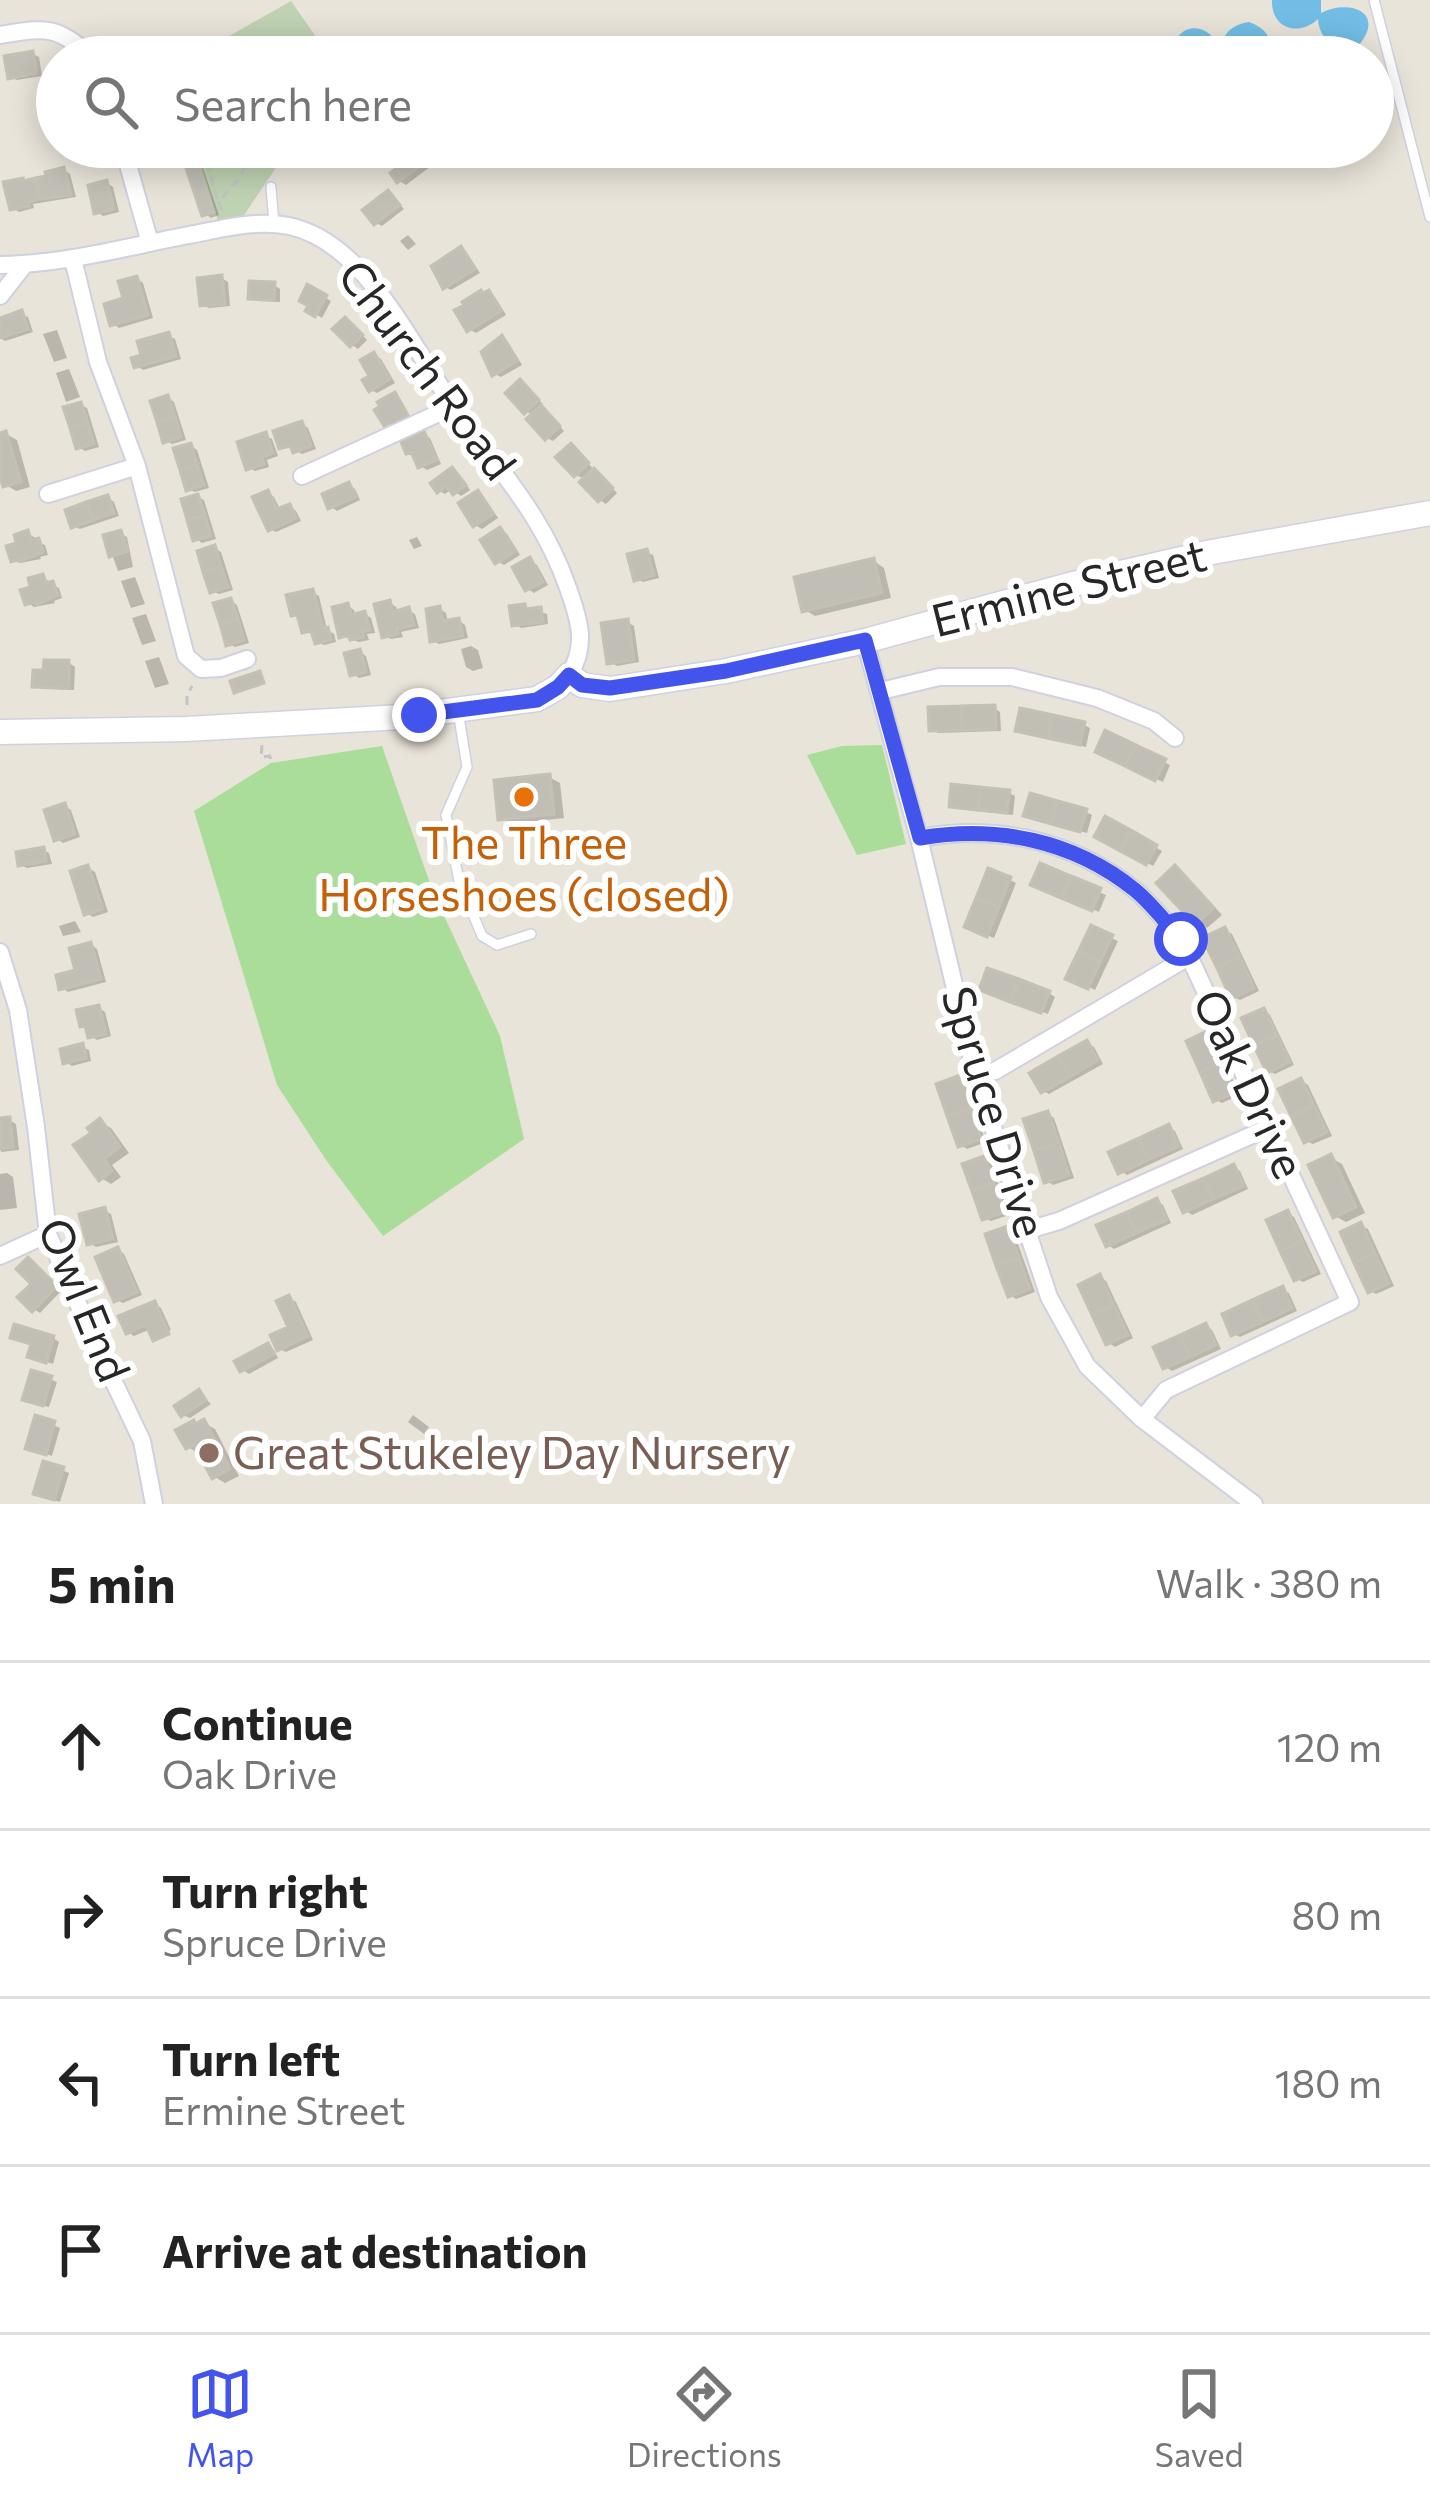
<!DOCTYPE html>
<html lang="en">
<head>
<meta charset="utf-8">
<style>
	body { margin:0; font-family:Commissioner,sans-serif; background:#f2f2f2; color:#222 }
	.stop { position:absolute; width:36px; height:36px; margin:-27px; border:9px solid #4354ed; border-radius:50%; background:#fff }
	.stop.end { background:#4354ed; border-color:#fff; box-shadow:0 3px 12px #0008 }
	.list { margin:0; padding:0; list-style:none }
	h2 { display:flex; justify-content:space-between; align-items:center; height:156px; margin:0; padding:0 48px; font-size:51px }
	h2 small { font-size:39px; font-weight:400; color:#767676 }
	.list li { display:grid; grid-template-columns:78px 1fr auto; gap:36px; align-items:center; box-sizing:border-box; height:168px; padding:0 48px; border-top:3px solid #e0e0e0 }
	.list b { display:block; font-size:45px; white-space:nowrap }
	.list p { margin:0; font-size:39px; white-space:nowrap; color:#767676 }
	.list em { font-size:39px; font-style:normal; color:#767676 }
	.icon { flex:none; width:66px; height:66px; fill:none; stroke:currentColor; stroke-width:2; stroke-linecap:round; stroke-linejoin:round }
	.map { position:relative; flex:none; width:1430px; height:1504px; overflow:hidden }
	.search { position:absolute; background:#fff; box-shadow:0 6px 30px #0003; left:36px; right:36px; top:36px; height:132px; display:flex; align-items:center; gap:30px; box-sizing:border-box; padding:0 42px; border-radius:66px; color:#767676; font-size:45px }
	.sheet { height:828px; background:#fff }
	nav { display:flex; justify-content:space-around; align-items:center; box-sizing:border-box; height:168px; border-top:3px solid #e0e0e0; background:#fff; font-size:33px; color:#767676 }
	nav a { display:grid; justify-items:center; gap:6px }
	nav .on { color:#4354ed }
	.map>svg:first-child { display:block }
	.green { fill:#ad9 }
	.cemetery { fill:#bfd2b2 }
	.water { fill:#72bde6 }
	.shadow { fill:#0003 }
	.building { fill:#c1beb6; stroke:#c4c0b4; stroke-width:3 }
	.lines { fill:none; stroke-linecap:round; stroke-linejoin:round }
	.lane-casing { stroke:#cfd1e0; stroke-width:12 }
	.street-casing { stroke:#cfd1e0; stroke-width:20 }
	.secondary-casing { stroke:#cfd1e0; stroke-width:27 }
	.path { stroke:#c3c3c3; stroke-width:3; stroke-dasharray:9 6; stroke-linecap:butt }
	.lane { stroke:#fff; stroke-width:9 }
	.street { stroke:#fff; stroke-width:16 }
	.secondary { stroke:#fff; stroke-width:24 }
	.route { stroke:#4354ed; stroke-width:15 }
	.food-dot { fill:#e8710a; stroke:#fff; stroke-width:4.5 }
	.education-dot { fill:#8d6e63; stroke:#fff; stroke-width:4.5 }
	.labels { text-anchor:middle; stroke-width:12; stroke-linejoin:round; paint-order:stroke }
	.street-label { font-size:45px; fill:#272727; stroke:#fff }
	.food-label { font-size:45px; fill:#c56008; stroke:#fff }
	.education-label { font-size:45px; fill:#785e54; stroke:#fff; text-anchor:start }
</style>
</head>
<body>
<div class="map">
<svg width="1430" height="1504" viewBox="0 0 1430 1504">
	<rect width="100%" height="100%" fill="#e9e4da"/>
	<path class="green" d="M882,745L906,844L857,855L807,755L842,746Z
		M382,746L433,892L500,1036L524,1139L383,1236L326,1160L277,1085L194,811L271,763Z"/>
	<path class="cemetery" d="M291,1L330,57H211L224,39Z
		M196,147H290L242,218L218,221Z"/>
	<path class="water" d="M1272,0H1321V13C1346,0 1381,10 1364,38C1348,65 1319,43 1318,19C1299,37 1271,29 1272,0Z
		M1249,22C1266,28 1274,39 1270,57H1224L1222,55L1220,57H1171C1174,21 1208,19 1221,50C1223,33 1231,25 1249,22Z"/>
	<path class="shadow" d="M33,54L39,57L42,76L17,80L10,77Z
		M1377,105L1382,115L1373,118V106Z
		M429,147L437,149L443,157L406,185L399,181Z
		M195,158L201,162L219,215L211,218L205,214Z
		M64,170L70,174L76,197L33,204L34,208L19,212L12,208Z
		M107,183L113,187L119,212L103,216L97,212Z
		M389,193L404,209L382,226L376,223Z
		M408,235L416,244L408,250L400,241Z
		M461,249L467,253L480,273L451,290L445,287Z
		M221,278L228,282L230,306L209,308L202,305Z
		M137,279L143,283L153,318L119,328L113,324Z
		M274,285L280,289V302L257,301L251,298Z
		M309,288L331,301L322,318L309,310Z
		M489,294L495,297L506,315L476,333L469,329Z
		M21,314L28,317L33,332L5,341L0,338V321Z
		M352,324L367,340L358,349L352,345Z
		M57,330L67,358L54,362L43,334Z
		M169,336L175,339L181,359L143,370L137,366Z
		M502,339L508,342L522,365L501,377L495,374Z
		M374,355L381,359L395,383L377,393L371,390Z
		M69,369L80,397L66,402L56,373Z
		M521,383L543,404L539,408L548,413L564,431L553,441L547,438L534,416L526,411Z
		M168,398L174,402L186,440L172,444L166,441Z
		M81,405L87,408L99,447L85,451L79,447Z
		M302,424L308,428L316,449L302,454L293,449L288,451L306,444Z
		M6,434L17,440L30,487L16,491L6,485L3,476L0,477V436Z
		M424,435L430,438L441,464L427,470L421,466L416,456L408,452Z
		M266,436L272,439L278,456L267,460L269,467L255,471L249,468Z
		M191,446L197,450L209,488L195,492L188,489Z
		M571,446L617,493L606,504L600,500L586,480L576,475Z
		M453,470L459,474L470,490L461,496L452,489L445,494L439,491Z
		M349,485L355,489L360,500L337,511L331,507Z
		M268,493L274,497L281,511L290,507L296,511L301,521L276,532L270,529Z
		M478,493L484,497L498,518L482,529L475,525Z
		M198,497L204,500L216,539L202,543L196,539Z
		M108,498L114,502L119,516L80,529L74,526Z
		M501,530L507,534L520,555L504,565L498,562Z
		M120,533L127,537L133,567L118,571L106,537Z
		M28,534L34,537L36,542L45,545L48,555L40,557L41,559L20,563L13,560Z
		M417,537L422,546L414,549L409,540Z
		M214,548L221,552L233,590L219,594L212,591Z
		M646,552L653,555L659,578L643,582L637,579Z
		M530,561L537,565L548,585L534,593L528,589Z
		M874,561L884,568L891,598L815,616L805,610Z
		M42,577L49,581L50,585L59,588L62,598L54,601L55,603L34,607L28,603Z
		M135,577L145,604L131,608L121,581Z
		M312,592L319,596L327,630L334,634L336,642L324,645L317,642L315,634L305,631L302,619L294,614Z
		M231,601L237,605L249,643L235,647L229,644Z
		M390,603L396,607L398,613L409,611L415,614L419,628L401,632L403,637L391,639L385,636Z
		M348,606L354,610L356,617L365,614L371,618L375,633L367,634L369,640L359,642L342,636Z
		M525,607L547,614L548,624L521,628L514,624Z
		M440,609L446,613L448,623L459,621L465,625L468,638L439,644L433,641Z
		M146,614L156,641L142,645L132,618Z
		M627,622L634,626L639,662L617,666L610,662Z
		M471,646L478,650L483,668L473,671L466,667L461,649Z
		M360,652L366,656L371,675L359,678L353,674Z
		M159,657L169,684L155,688L145,661Z
		M69,663L75,667L74,690L42,689L36,686L46,673Z
		M994,708L1000,712L1001,731L938,733L932,729Z
		M1084,725L1090,728L1086,747L1018,730Z
		M1107,734L1170,765L1163,782L1099,751Z
		M549,777L560,783L564,818L512,824L501,818Z
		M1009,793L1015,796L1013,815L958,809L952,806Z
		M64,806L71,810L80,837L63,843L57,839Z
		M1086,812L1092,815L1087,833L1033,818Z
		M1107,820L1162,851L1153,866L1098,836Z
		M43,850L49,853L52,864L27,868L21,865Z
		M1041,867L1106,895L1099,912L1040,887Z
		M88,868L95,872L108,912L93,917L87,913Z
		M1175,869L1185,875L1222,915L1207,928L1197,922Z
		M1010,880L1016,883L994,938L974,930Z
		M75,921L81,932L63,936L59,926Z
		M1092,929L1118,941L1095,990L1069,977Z
		M1225,931L1232,934L1259,991L1240,1000L1233,997Z
		M91,945L97,949L106,982L68,992L62,988L79,972Z
		M989,993H1049L1055,997L1048,1014Z
		M99,1008L105,1012L111,1036L97,1040L91,1036Z
		M1264,1011L1270,1015L1294,1065L1275,1074L1269,1071Z
		M1207,1035L1213,1038L1240,1095L1222,1103L1216,1100Z
		M1087,1044L1094,1047L1103,1064L1049,1094L1043,1091Z
		M82,1047L89,1050L91,1061L72,1066L66,1062Z
		M958,1079L964,1083L986,1142L967,1149L961,1145Z
		M1301,1081L1308,1085L1332,1136L1313,1144L1306,1141Z
		M1048,1114L1054,1118L1074,1178L1053,1185L1047,1181Z
		M9,1120L16,1124L19,1150L1,1152L0,1121Z
		M100,1122L111,1128L129,1153L112,1165L121,1177L111,1184L101,1178L95,1133Z
		M1169,1127L1175,1131L1183,1149L1127,1175L1121,1171Z
		M1331,1158L1342,1164L1365,1213L1346,1222L1335,1216Z
		M984,1159L991,1163L1009,1215L991,1221L984,1218Z
		M1234,1167L1240,1171L1248,1189L1192,1215L1186,1211Z
		M7,1173L13,1177L17,1208L0,1210V1174Z
		M1157,1201L1163,1205L1171,1223L1114,1249L1108,1245Z
		M105,1211L111,1214L118,1242L96,1247L90,1243Z
		M1288,1214L1294,1217L1321,1274L1303,1282L1297,1279Z
		M1361,1226L1368,1229L1394,1286L1376,1294L1370,1291Z
		M1007,1229L1014,1233L1035,1292L1016,1299L1010,1295Z
		M118,1250L124,1254L142,1295L123,1303L116,1300Z
		M34,1265L61,1291L40,1313L34,1309Z
		M1100,1278L1106,1281L1133,1338L1115,1347L1109,1343Z
		M1282,1290L1289,1293L1297,1311L1240,1337L1234,1334Z
		M289,1298L296,1302L313,1340L286,1352L279,1349L292,1328Z
		M155,1304L161,1308L171,1330L155,1337L151,1329L134,1336L128,1332Z
		M1206,1326L1212,1330L1221,1349L1172,1371L1166,1367Z
		M53,1338L59,1342L53,1364L37,1359L34,1344Z
		M268,1347L274,1350L278,1358L249,1374L243,1370Z
		M50,1379L57,1382L49,1407L32,1403Z
		M199,1392L211,1404L190,1418L183,1415Z
		M413,1415L429,1427L424,1434L408,1422Z
		M37,1419L60,1428L52,1456L35,1451Z
		M204,1423L215,1429L239,1476L225,1483L215,1477L198,1453L188,1447Z
		M62,1470L69,1473L60,1502L43,1497Z"/>
	<path class="building" d="M33,51L37,73L8,79L4,56Z
		M424,147H434L438,153L397,183L390,173Z
		M195,155L214,212L202,216L183,159Z
		M64,167L71,195L40,199L35,178L46,176L45,172Z
		M23,178V181L35,178L40,199L28,202L29,206L10,210L3,182Z
		M107,180L114,209L94,214L88,185Z
		M388,190L400,205L374,225L362,210Z
		M461,246L475,269L443,289L431,266Z
		M222,275L225,304L200,306L197,278Z
		M137,276L148,315L110,326L104,304L123,298L118,281Z
		M249,281L275,282L274,300L248,299Z
		M307,284L327,295L315,317L305,311L308,306L299,301Z
		M481,290L483,293L489,290L501,311L467,332L454,310L464,305L462,302Z
		M22,310L28,329L0,338V318Z
		M345,317L363,335L350,347L332,329Z
		M169,332L176,356L134,368L131,358L141,355L137,341Z
		M502,335L517,361L492,376L481,352Z
		M374,352L390,379L369,392L362,380L369,376L360,360Z
		M520,379L539,400L524,414L505,393Z
		M395,392L409,417L392,427L389,423L384,426L374,410L380,406L377,402Z
		M168,395L175,416L157,422L150,401Z
		M81,402L88,423L70,428L63,407Z
		M541,405L560,426L545,440L526,419Z
		M175,416L181,437L163,443L157,422Z
		M302,421L311,446L293,453L290,446L279,449L273,431Z
		M88,423L94,444L76,449L70,428Z
		M6,431L21,482L3,487L0,477V433Z
		M424,431L437,460L418,468L411,452L406,454L401,442Z
		M266,432L273,453L262,457L264,464L246,470L237,442Z
		M191,443L197,464L180,470L173,448Z
		M571,443L589,463L574,477L555,457Z
		M197,464L204,485L186,491L180,470Z
		M452,467L466,485L453,495L446,486L437,493L430,483Z
		M594,468L613,488L598,502L579,482Z
		M349,482L356,497L328,509L322,494Z
		M268,490L277,509L290,504L296,518L268,531L252,497Z
		M478,490L493,514L473,527L458,503Z
		M198,494L205,515L187,520L181,499Z
		M108,495L114,513L93,520L86,502Z
		M86,502L93,520L71,528L65,510Z
		M205,515L211,536L193,541L187,520Z
		M500,527L516,551L495,564L480,540Z
		M28,530L31,540L39,538L43,552L21,561V559L11,562L6,546L16,543L14,535Z
		M121,530L128,551L109,557L103,535Z
		M215,545L221,566L203,572L197,551Z
		M647,549L654,575L634,581L627,554Z
		M530,557L543,582L525,591L512,567Z
		M874,558L882,593L802,612L794,577Z
		M221,566L228,587L210,593L203,572Z
		M43,574L46,583L53,581L58,595L36,605L35,602L25,605L20,590L30,587L28,578Z
		M313,589L323,628L328,627L331,640L315,644L311,631L302,633L297,615L291,616L286,595Z
		M231,598L238,619L220,624L213,603Z
		M390,600L393,612L409,607L414,625L397,629L398,634L382,638L374,604Z
		M348,603L351,615L365,611L370,630L362,632L364,637L350,640L348,635L339,638L332,607Z
		M525,604L526,609L541,607L543,622L512,626L509,606Z
		M440,606L443,621L459,618L463,636L430,642L426,609Z
		M238,619L244,640L226,646L220,624Z
		M628,619L634,660L607,664L601,623Z
		M360,649L366,672L350,676L344,653Z
		M44,660H69V688L32,687L33,670H43Z
		M260,671L264,683L234,693L230,681Z
		M995,705L996,729L962,730L961,706Z
		M961,706L962,730L929,731L928,707Z
		M1020,708L1053,715L1047,738L1015,731Z
		M1053,715L1085,722L1080,745L1047,738Z
		M1105,730L1136,745L1125,766L1095,752Z
		M1136,745L1166,759L1155,781L1125,766Z
		M550,774L554,814L498,820L494,780Z
		M951,784L980,787L978,810L949,807Z
		M980,787L1010,790L1007,813L978,810Z
		M1030,793L1058,801L1051,824L1023,816Z
		M1058,801L1087,809L1080,832L1051,824Z
		M65,803L75,834L54,841L44,810Z
		M1105,816L1131,830L1120,851L1094,837Z
		M1131,830L1157,845L1146,865L1120,851Z
		M44,847L46,861L18,866L16,852Z
		M1040,863L1071,876L1061,898L1030,885Z
		M88,865L103,909L84,915L70,871Z
		M1175,865L1214,908L1195,925L1156,883Z
		M988,868L1011,877L999,907L976,898Z
		M1071,876L1101,888L1092,911L1061,898Z
		M976,898L999,907L987,937L964,927Z
		M1091,925L1113,935L1100,962L1078,952Z
		M1225,927L1240,957L1217,968L1202,938Z
		M91,942L101,979L59,990L56,975L75,970L69,948Z
		M1078,952L1100,962L1088,989L1065,979Z
		M1240,957L1254,988L1231,999L1217,968Z
		M987,968L1019,979L1010,1002L979,990Z
		M1019,979L1050,991L1041,1013L1010,1002Z
		M99,1005L106,1034L88,1038L85,1026L80,1027L76,1010Z
		M1264,1008L1277,1035L1254,1046L1241,1018Z
		M1207,1031L1221,1062L1200,1072L1186,1041Z
		M1277,1035L1290,1062L1267,1073L1254,1046Z
		M1087,1040L1098,1060L1070,1077L1058,1056Z
		M83,1043L86,1058L63,1064L60,1049Z
		M1058,1056L1070,1077L1041,1093L1029,1073Z
		M1221,1062L1235,1092L1213,1102L1200,1072Z
		M958,1076L970,1107L947,1116L936,1084Z
		M1301,1078L1314,1105L1291,1116L1278,1089Z
		M1314,1105L1327,1132L1304,1143L1291,1116Z
		M970,1107L981,1139L958,1147L947,1116Z
		M1048,1111L1059,1143L1034,1151L1023,1119Z
		M10,1117L13,1147L0,1149V1118Z
		M100,1118L120,1147L104,1159L112,1171L99,1181L73,1145L91,1133L87,1128Z
		M1169,1124L1179,1146L1148,1160L1139,1138Z
		M1139,1138L1148,1160L1118,1174L1108,1152Z
		M1059,1143L1069,1175L1044,1183L1034,1151Z
		M1331,1154L1356,1207L1333,1218L1308,1165Z
		M984,1156L994,1183L972,1191L962,1164Z
		M1234,1164L1244,1186L1213,1199L1204,1178Z
		M1204,1178L1213,1199L1183,1213L1173,1191Z
		M994,1183L1005,1212L982,1220L972,1191Z
		M1157,1198L1167,1220L1136,1233L1127,1212Z
		M105,1207L113,1239L87,1245L79,1214Z
		M1288,1210L1302,1241L1280,1251L1266,1220Z
		M1127,1212L1136,1233L1106,1247L1096,1225Z
		M1361,1222L1375,1253L1354,1263L1340,1232Z
		M1008,1226L1019,1258L996,1266L985,1234Z
		M1302,1241L1316,1271L1294,1281L1280,1251Z
		M118,1247L137,1292L114,1302L95,1257Z
		M1375,1253L1389,1283L1368,1293L1354,1263Z
		M28,1257L57,1286L32,1312L17,1297L31,1284L16,1269Z
		M1019,1258L1030,1289L1008,1297L996,1266Z
		M1100,1274L1114,1305L1092,1315L1078,1285Z
		M1283,1286L1292,1308L1262,1322L1252,1300Z
		M289,1295L308,1336L277,1351L270,1335L288,1327L276,1301Z
		M1252,1300L1262,1322L1231,1336L1222,1314Z
		M155,1301L169,1334L153,1341L146,1325L126,1334L118,1316Z
		M1114,1305L1128,1335L1106,1345L1092,1315Z
		M1206,1323L1216,1345L1190,1357L1180,1335Z
		M14,1324L54,1336L46,1363L27,1357L31,1344L10,1338Z
		M1180,1335L1190,1357L1163,1369L1153,1347Z
		M268,1343L274,1354L240,1372L234,1361Z
		M31,1370L52,1376L43,1406L22,1400Z
		M199,1389L206,1400L181,1417L174,1406Z
		M35,1415L55,1421L46,1455L25,1449Z
		M204,1419L230,1469L212,1479L194,1445L186,1449L175,1430L194,1420L195,1424Z
		M43,1461L64,1467L54,1500L33,1494Z"/>
	<g class="lines">
		<defs>
			<path id="lane" d="M1374,0L1430,217
				M1373,96L1396,89
				M1221,147C1238,156 1247,152 1264,147
				M271,187L274,224
				M458,711L467,767L446,815L459,881L482,936L497,945L531,934"/>
			<path id="street" d="M0,35C43,28 57,24 91,57
				M123,147L150,243
				M73,259L98,362L137,466L186,656L201,669L221,668L247,659
				M0,265C65,264 126,247 189,235C221,229 257,219 289,226C365,242 411,345 452,404C496,467 542,513 568,588C579,619 588,645 569,675
				M0,296L25,264
				M302,476L454,406
				M48,494L137,466
				M865,641L919,838L976,1076L1049,1297L1087,1366L1142,1419L1254,1504
				M881,691L939,677H1012L1097,698L1154,721L1175,738
				M919,838C997,824 1072,840 1135,890C1152,904 1166,923 1181,939L1350,1302L1166,1390L1142,1419
				M0,952L18,1010L36,1127L48,1234L91,1334L142,1441L154,1504
				M976,1076L995,1071L1190,956
				M1028,1230L1059,1221L1270,1127
				M0,1256L48,1234"/>
			<path id="secondary" d="M0,732L186,729L402,717L537,699L558,687L569,675L582,685L610,689L726,671L865,641L1069,585L1212,552L1430,513"/>
		</defs>
		<use href="#lane" class="lane-casing"/>
		<use href="#street" class="street-casing"/>
		<use href="#secondary" class="secondary-casing"/>
		<path class="path" d="M203,147L218,202
			M222,210L218,202L237,181L256,149
			M187,705V696L192,686
			M262,745L261,757L270,756L271,763"/>
		<use href="#lane" class="lane"/>
		<use href="#street" class="street"/>
		<use href="#secondary" class="secondary"/>
	</g>
	<g class="lines">
		<path class="route" d="M419,715L537,700L558,687L569,675L582,685L610,688L726,671L865,640L920,838C997,825 1073,840 1135,890C1152,904 1166,923 1181,939"/>
	</g>
	<circle class="food-dot" cx="524" cy="797" r="12"/>
	<circle class="education-dot" cx="209" cy="1453" r="12"/>
	<g class="labels">
		<g class="street-label">
			<text transform="translate(427 370) rotate(53)" y="16">Church Road</text>
			<text transform="translate(1069 588) rotate(-14)" y="16">Ermine Street</text>
			<text transform="translate(1249 1084) rotate(65)" y="16">Oak Drive</text>
			<text transform="translate(994 1112) rotate(73)" y="16">Spruce Drive</text>
			<text transform="translate(84 1300) rotate(68)" y="16">Owl End</text>
		</g>
		<g class="food-label">
			<text x="524" y="859">The Three<tspan x="524" dy="52">Horseshoes (closed)</tspan></text>
		</g>
		<g class="education-label">
			<text x="233" y="1469">Great Stukeley Day Nursery</text>
		</g>
	</g>
</svg>
<div class="stop" style="left:1181px;top:939px"></div>
<div class="stop end" style="left:419px;top:715px"></div>
<div class="search"><svg class="icon" aria-label="search" viewBox="0 0 24 24"><circle cx="10" cy="10" r="6"/><path d="M15 15l6 6"/></svg>Search here</div>
</div>
<section class="sheet">
<h2>5 min<small>Walk · 380 m</small></h2>
<ul class="list">
<li><svg class="icon" aria-label="ahead" viewBox="0 0 24 24"><path d="M12 20V5M6 11l6-6 6 6"/></svg><div><b>Continue</b><p>Oak Drive</p></div><em>120 m</em></li>
<li><svg class="icon" aria-label="right" viewBox="0 0 24 24"><path d="M7 20v-9h11M14 6l5 5-5 5"/></svg><div><b>Turn right</b><p>Spruce Drive</p></div><em>80 m</em></li>
<li><svg class="icon" aria-label="left" viewBox="0 0 24 24"><path d="M17 20v-9H6M10 6l-5 5 5 5"/></svg><div><b>Turn left</b><p>Ermine Street</p></div><em>180 m</em></li>
<li><svg class="icon" aria-label="arrive" viewBox="0 0 24 24"><path d="M6 21V4h12l-3 4 3 4H6"/></svg><div><b>Arrive at destination</b></div></li>
</ul>
</section>
<nav>
<a class="on"><svg class="icon" aria-label="map" viewBox="0 0 24 24"><path d="M3 6l6-2 6 2 6-2v14l-6 2-6-2-6 2zM9 4v14M15 6v14"/></svg>Map</a>
<a><svg class="icon" aria-label="directions" viewBox="0 0 24 24"><path d="M12 3l9 9-9 9-9-9zM9 14v-3h6M13 9l2 2-2 2"/></svg>Directions</a>
<a><svg class="icon" aria-label="saved" viewBox="0 0 24 24"><path d="M7 4h10v16l-5-4-5 4z"/></svg>Saved</a>
</nav>
</body>
</html>
